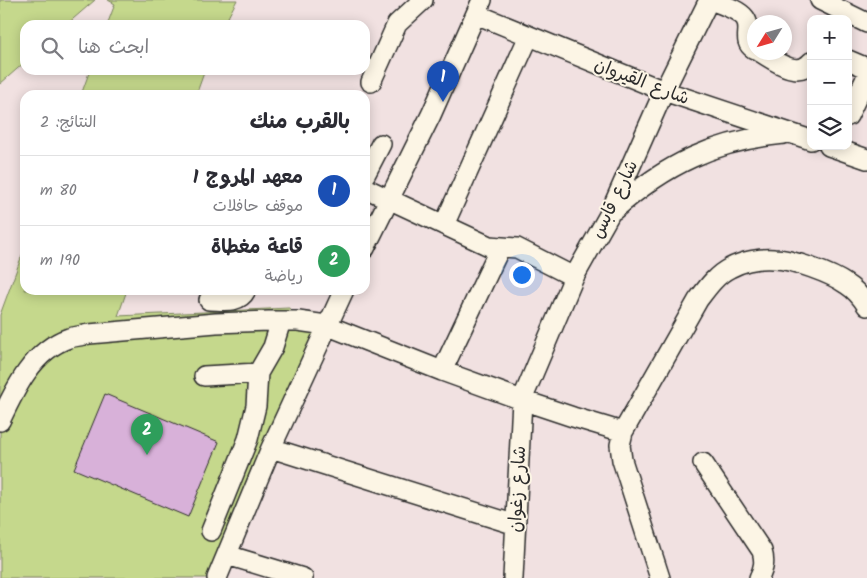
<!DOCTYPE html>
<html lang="ar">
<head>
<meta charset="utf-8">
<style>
	body { margin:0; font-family:Kalam,"Playpen Sans Arabic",sans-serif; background:#f7f7f7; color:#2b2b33; direction:rtl }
	.controls { position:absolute; right:15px; top:15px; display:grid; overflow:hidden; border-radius:10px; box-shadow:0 2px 12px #0003 }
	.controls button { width:45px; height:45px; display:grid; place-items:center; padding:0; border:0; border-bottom:1px solid #e1e1e2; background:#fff; color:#2b2b33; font:25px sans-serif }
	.compass { position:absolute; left:747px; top:15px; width:45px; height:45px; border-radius:50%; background:#fff; box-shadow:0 2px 12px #0003; rotate:233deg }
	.you { position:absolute; left:521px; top:274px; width:18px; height:18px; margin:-12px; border:4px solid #fff; border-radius:50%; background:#1a73e8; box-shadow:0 0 0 8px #1a73e833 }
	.badge { display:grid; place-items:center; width:32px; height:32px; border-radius:50%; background:#ea580c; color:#fff; font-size:16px; font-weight:700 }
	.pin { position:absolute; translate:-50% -41px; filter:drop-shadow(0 1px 2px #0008) }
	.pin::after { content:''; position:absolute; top:26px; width:18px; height:15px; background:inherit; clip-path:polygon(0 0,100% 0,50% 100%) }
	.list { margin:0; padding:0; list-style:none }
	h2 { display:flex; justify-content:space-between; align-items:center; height:65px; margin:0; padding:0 20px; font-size:21px }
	h2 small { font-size:16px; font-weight:400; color:#7c7c81 }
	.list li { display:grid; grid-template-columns:32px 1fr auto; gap:15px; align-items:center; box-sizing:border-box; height:70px; padding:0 20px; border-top:1px solid #e1e1e2 }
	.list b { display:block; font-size:19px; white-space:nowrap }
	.list p { margin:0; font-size:16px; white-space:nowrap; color:#7c7c81 }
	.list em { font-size:16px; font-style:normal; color:#7c7c81 }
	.icon { flex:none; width:28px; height:28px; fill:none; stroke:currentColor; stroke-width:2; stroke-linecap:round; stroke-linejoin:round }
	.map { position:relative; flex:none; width:867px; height:578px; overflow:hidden; direction:ltr }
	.search { position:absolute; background:#fff; box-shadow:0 2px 12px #0003; left:20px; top:20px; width:350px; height:55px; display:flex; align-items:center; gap:12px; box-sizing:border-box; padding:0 18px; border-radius:15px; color:#7c7c81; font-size:19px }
	.panel { position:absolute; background:#fff; box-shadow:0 2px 12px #0003; left:20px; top:90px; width:350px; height:205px; border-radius:15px; direction:rtl }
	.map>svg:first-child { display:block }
	.green { fill:#c5d88c; stroke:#78825c }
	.building { fill:#d8b1d9; stroke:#2b2b2b }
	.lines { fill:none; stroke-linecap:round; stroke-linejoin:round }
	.minor-casing { stroke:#2b2b2b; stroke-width:22 }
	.minor { stroke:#fcf5e5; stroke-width:19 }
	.labels { text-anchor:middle; stroke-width:4; stroke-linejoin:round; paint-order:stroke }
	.street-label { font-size:18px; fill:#2b2b2b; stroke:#fcf5e5 }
</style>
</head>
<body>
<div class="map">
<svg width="867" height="578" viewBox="0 0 867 578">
	<rect width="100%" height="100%" fill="#f1e1e1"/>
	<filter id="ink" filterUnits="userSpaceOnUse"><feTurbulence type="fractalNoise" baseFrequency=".02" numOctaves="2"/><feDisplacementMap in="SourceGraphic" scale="10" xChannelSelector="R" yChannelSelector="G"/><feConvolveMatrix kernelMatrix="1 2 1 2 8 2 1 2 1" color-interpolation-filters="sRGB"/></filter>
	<g filter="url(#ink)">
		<path class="green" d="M0,0H95L66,25H25V62L0,84Z
			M108,0H237L224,25H107L115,4Z
			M90,70H205L196,95H81Z
			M25,247V290H127L118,316L289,308L299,324L322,327L217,578H0V315Z"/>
		<path class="building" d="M105,394L219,442L188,517L74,469Z"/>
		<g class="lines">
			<defs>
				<path id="minor" d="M710,0C720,4 738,9 745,18C753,29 741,41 754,49
					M820,0L867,23
					M476,14L664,91L811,140
					M760,52C774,60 797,79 811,62
					M848,60L867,68
					M371,82L397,24L423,0
					M848,116L867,76
					M829,146L867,159
					M365,175L381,144
					M365,188L489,246L517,248L574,277
					M614,210C666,164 714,141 784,134
					M444,225L529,36
					M365,248L431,115L482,0
					M209,300C223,300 239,304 246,290
					M442,371L500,248
					M204,376L258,373
					M0,421C15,389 33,350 69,338C76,336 82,336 89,334L216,323L269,321H298L326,325L442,371L522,400L573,417L623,432
					M271,448L516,525
					M703,463L762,551C765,561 764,568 759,578
					M211,531L248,439L256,406L258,373L273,347L281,321
					M227,555L303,578
					M217,578L271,448L344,290
					M513,578L522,400L574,277L609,215L664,91L709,0
					M660,578L622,460L620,445L623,432L698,300C707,288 716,275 730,268C743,261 760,258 774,259C792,259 832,274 846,284C854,289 862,298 867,306"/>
			</defs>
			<use href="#minor" class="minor-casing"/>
			<use href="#minor" class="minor"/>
		</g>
	</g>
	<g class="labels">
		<g class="street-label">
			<text transform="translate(642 81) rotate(21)" y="6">شارع القيروان</text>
			<text transform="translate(614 199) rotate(-64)" y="6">شارع قابس</text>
			<text transform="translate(517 489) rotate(-87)" y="6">شارع زغوان</text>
		</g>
	</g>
</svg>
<div class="controls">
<button>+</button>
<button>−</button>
<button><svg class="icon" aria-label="layers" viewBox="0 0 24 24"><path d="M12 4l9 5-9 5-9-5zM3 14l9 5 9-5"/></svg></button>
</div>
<svg class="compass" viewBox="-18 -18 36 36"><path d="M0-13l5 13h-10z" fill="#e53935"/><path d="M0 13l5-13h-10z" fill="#7c7c81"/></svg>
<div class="you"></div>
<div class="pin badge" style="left:443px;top:102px;background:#1a4fb4">1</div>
<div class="pin badge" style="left:147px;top:455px;background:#2e9e5b">2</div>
<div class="search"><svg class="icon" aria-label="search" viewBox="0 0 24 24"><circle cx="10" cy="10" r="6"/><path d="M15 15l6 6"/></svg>ابحث هنا</div>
<section class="panel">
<h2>بالقرب منك<small>النتائج: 2</small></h2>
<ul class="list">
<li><span class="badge" style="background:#1a4fb4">1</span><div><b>معهد المروج 1</b><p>موقف حافلات</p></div><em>80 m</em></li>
<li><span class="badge" style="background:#2e9e5b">2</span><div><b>قاعة مغطاة</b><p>رياضة</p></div><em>190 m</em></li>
</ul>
</section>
</div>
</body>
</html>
